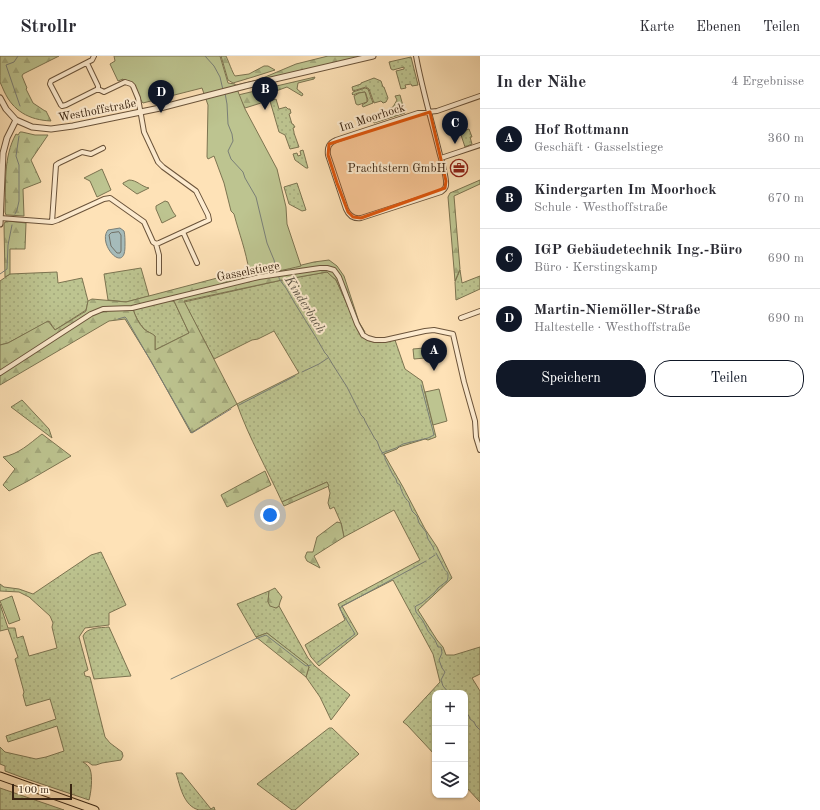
<!DOCTYPE html>
<html lang="de">
<head>
<meta charset="utf-8">
<style>
	body { margin:0; font-family:"Old Standard TT",serif; background:#f2f2f3; color:#2b2b33 }
	.controls { position:absolute; right:12px; bottom:12px; display:grid; overflow:hidden; border-radius:8px; box-shadow:0 1px 3px #0004 }
	.controls button { width:36px; height:36px; display:grid; place-items:center; padding:0; border:0; border-bottom:1px solid #e1e1e2; background:#fff; color:#2b2b33; font:20px sans-serif }
	.scale { position:absolute; left:12px; bottom:10px; width:60px; box-sizing:border-box; padding-left:4px; border:2px solid #3a2512; border-top:0; font-size:11px; line-height:14px; white-space:nowrap; color:#3a2512; -webkit-text-stroke:3px #feecd0; paint-order:stroke }
	.you { position:absolute; left:270px; top:459px; width:14px; height:14px; margin:-10px; border:3px solid #fff; border-radius:50%; background:#1a73e8; box-shadow:0 0 0 6px #1a73e833 }
	.badge { display:grid; place-items:center; width:26px; height:26px; border-radius:50%; background:#111827; color:#fff; font-size:13px; font-weight:700 }
	.pin { position:absolute; translate:-50% -33px; filter:drop-shadow(0 1px 2px #0008) }
	.pin::after { content:''; position:absolute; top:21px; width:14px; height:12px; background:inherit; clip-path:polygon(0 0,100% 0,50% 100%) }
	.list { margin:0; padding:0; list-style:none }
	h2 { display:flex; justify-content:space-between; align-items:center; height:52px; margin:0; padding:0 16px; font-size:17px }
	h2 small { font-size:13px; font-weight:400; color:#7c7c81 }
	.list li { display:grid; grid-template-columns:26px 1fr auto; gap:12px; align-items:center; box-sizing:border-box; height:60px; padding:0 16px; border-top:1px solid #e1e1e2 }
	.list b { display:block; font-size:15px; white-space:nowrap }
	.list p { margin:0; font-size:13px; white-space:nowrap; color:#7c7c81 }
	.list em { font-size:13px; font-style:normal; color:#7c7c81 }
	.actions { display:flex; gap:8px; padding:12px 16px }
	.actions a { flex:1; padding:9px 0; border:1px solid #111827; border-radius:16px; text-align:center; font-size:14px; color:#111827 }
	.actions .main { background:#111827; color:#fff }
	.icon { flex:none; width:22px; height:22px; fill:none; stroke:currentColor; stroke-width:2; stroke-linecap:round; stroke-linejoin:round }
	.map { position:relative; flex:none; width:480px; height:754px; overflow:hidden }
	header { display:flex; align-items:center; gap:24px; box-sizing:border-box; height:56px; padding:0 20px; background:#fff; border-bottom:1px solid #e1e1e2 }
	header strong { font-size:19px }
	nav { display:flex; gap:22px; margin-inline-start:auto; font-size:14px }
	main { display:flex }
	aside { flex:1; background:#fff }
	.map>svg:first-child { display:block }
	.grass { fill:url(#grass-dots); stroke:#7c7451 }
	.forest { fill:url(#forest-firs); stroke:#7c7451; fill-rule:evenodd }
	.green { fill:#bdc490; stroke:#7c7451 }
	.water { fill:#a5bbba; stroke:#7a7f77 }
	.lines { fill:none; stroke-linecap:round; stroke-linejoin:round }
	.shore { stroke:#707066; stroke-width:1 }
	.stream { stroke:#7a7f77; stroke-width:1 }
	.minor-casing { stroke:#6b543b; stroke-width:6 }
	.tertiary-casing { stroke:#6b543b; stroke-width:7 }
	.primary-casing { stroke:#3a2512; stroke-width:9 }
	.minor { stroke:#feecd0; stroke-width:4 }
	.tertiary { stroke:#feecd0; stroke-width:5 }
	.primary { stroke:#fee2b7; stroke-width:7 }
	.marked { fill:#df560c; fill-opacity:0.2; stroke:#df560c; stroke-width:3; stroke-linejoin:round }
	.labels { text-anchor:middle; stroke-width:4; stroke-linejoin:round; paint-order:stroke }
	.street-label { font-size:12px; fill:#3a2512; stroke:#feecd0 }
	.poi-label { font-size:12px; fill:#3a2512; stroke:#feecd0; text-anchor:end }
	.water-label { font-size:13px; font-style:italic; fill:#5a5244; stroke:#feecd0 }
</style>
</head>
<body>
<header>
<strong>Strollr</strong>
<nav><a>Karte</a><a>Ebenen</a><a>Teilen</a></nav>
</header>
<main>
<div class="map">
<svg width="480" height="754" viewBox="0 0 480 754">
	<defs>
		<pattern id="grass-dots" width="8" height="8" patternUnits="userSpaceOnUse"><rect width="8" height="8" fill="#bdc490"/><path d="M2 2h.1M6 6h.1" fill="none" stroke="#a3a87b" stroke-width="1.8" stroke-linecap="round"/></pattern>
		<pattern id="forest-firs" width="22" height="20" patternUnits="userSpaceOnUse"><rect width="22" height="20" fill="#bdc490"/><path d="M5 1l3.5 6h-7zM16 11l3.5 6h-7z" fill="#a3a87b"/></pattern>
	</defs>
	<rect width="100%" height="100%" fill="#fee2b7"/>
	<filter id="stains"><feTurbulence type="fractalNoise" baseFrequency=".005" numOctaves="4"/><feColorMatrix values="0 0 0 0 .2 0 0 0 0 .09 0 0 0 0 .02 0 0 0 .5 -.17"/></filter>
	<radialGradient id="worn" r=".72"><stop offset=".6" stop-color="#630" stop-opacity="0"/><stop offset="1" stop-color="#630" stop-opacity=".3"/></radialGradient>
	<path class="grass" d="M411,1L418,29L412,30L411,28L405,29L406,32L401,33L396,15L404,13V11L393,14L391,13L389,6Z
		M374,22L381,25L383,31H384L388,42L386,46L383,47L381,45L374,47L369,33L366,31L353,35L352,31L361,28V27Z
		M365,32L368,33L373,47L363,51L362,49L367,46L368,44L365,36L358,37L353,39L352,38L353,36Z
		M400,39L405,57L374,67L373,62L391,56L390,52L393,51L397,44L395,40Z
		M276,43L279,53L286,51L288,53H290L291,57L289,58L292,68H293L295,71L293,72L294,76V77L299,91L290,93L285,79L279,76L270,45Z
		M469,73L472,81H470L472,88L465,91L460,76Z
		M303,94L308,112H306L295,104L293,98L297,97L298,100L301,99L300,95Z
		M297,127L306,154L302,155L289,148L284,131Z
		M141,212L149,240L126,246L108,244L104,218Z
		M460,214L462,227L480,220V233L456,244L455,226Z
		M57,216L58,227L82,222L88,245L86,254L55,274L49,265L8,287L0,289V225L10,218Z
		M327,216L336,224L362,281C373,289 383,286 395,284L405,313L422,325L436,381L428,384L425,383L399,391L397,393L384,398L403,431L425,473L437,491L452,522L418,554L437,584L443,591L446,599H454L480,591V618L472,622L480,635V746L465,730V637H435V699L407,669L403,666L440,626L433,598L393,524L342,550L358,578L319,610L311,601L305,589L345,564L338,548L420,504L394,454L344,481L341,467L334,451L330,453L328,447L330,437L327,426L282,446C267,413 249,382 237,348L299,317L274,275L258,283L252,284L214,303L184,246L282,224Z
		M165,244L174,245L189,277L155,294V280C151,277 147,276 144,273C139,267 135,260 133,253Z
		M22,344L49,373L52,382L11,351Z
		M101,496L126,549L109,557V569L85,572L79,581L88,614L84,616L85,620L90,621L105,681L110,687L122,696L123,700L121,704L102,707L96,709H92L88,706H83C86,708 89,710 90,713C93,721 91,737 89,744L21,721L5,715V710L0,708V691L5,696L36,703L46,701L64,695L57,670L8,686L6,680L56,663L50,643L26,650L23,639L24,636L15,603L18,601L8,573L0,575V548L8,572H15L17,582L23,580L29,600L57,592L52,571L53,567L50,560L29,541L19,536L0,535V528L4,531L19,533L33,538L91,499Z
		M269,535L268,546L276,552L279,550L308,602L315,610L350,639L331,664L320,641L306,621L309,611L267,577L256,581L237,548Z
		M109,571L131,620L94,623L83,580C87,571 100,572 109,571Z
		M329,672H332L359,698L295,754H292L257,728Z
		M176,717H182L211,753L214,751L215,754C210,754 204,754 199,754C183,750 180,729 176,717Z
		M0,732L64,754H0Z"/>
	<path class="forest" d="M0,0H59L23,18L22,20L27,32L26,33L33,47L45,55H46L51,65C29,64 13,55 4,35C3,32 1,29 0,26C0,18 0,8 0,0Z
		M221,0H226C229,6 232,16 235,20L249,18L264,10H268L275,14L253,21L233,27L228,24Z
		M328,0H365L229,32L228,31L258,24L296,8Z
		M315,21L314,23L298,27L297,33L303,38L302,40L287,31L262,40V45L261,47L245,52L238,39Z
		M20,76H22L35,79H48L31,104L41,126L23,133L24,160L8,159H6L5,156C6,130 3,101 16,78L18,79Z
		M480,124V128L454,140L460,213L455,225L448,141L450,137Z
		M8,165L26,167L25,193H10V218L5,221L4,168L5,166Z
		M329,204L337,210L344,220L359,266L365,276L362,281L336,224L327,216L282,224L184,245L237,348L191,377L151,305L125,263L109,265L0,329V289L8,287L48,265L55,274L86,255L88,245L92,243L126,246L240,216L249,215L255,217L281,214L314,206ZM165,244L174,245L189,277L155,294V280C152,277 147,276 144,273C139,268 135,260 133,253Z
		M42,378L71,400L28,425L9,435L3,429L15,413L3,401C19,398 29,388 42,378Z
		M265,415L271,429L227,451L221,439Z
		M327,426L329,430L284,450L282,446Z
		M337,466L341,467L344,481L314,500L320,512L307,505L305,501L307,496H313L317,481Z
		M275,532L282,541L280,546L279,550L276,552L270,550L268,546L269,535Z
		M267,577L308,609L309,611L306,621L256,581Z"/>
	<path class="green" d="M114,0H220L228,27L235,28L245,53L277,113L286,151L287,168L301,210C288,213 262,220 249,215C246,195 239,177 234,158L231,155L224,127L214,100L208,103L207,101L208,49L202,32L143,47C136,39 138,24 123,24V23L118,25L110,8L115,5Z
		M365,36L367,43V46L358,49L356,48L354,40L359,37Z
		M102,113L111,134L97,141L90,125L84,122Z
		M129,124C137,124 142,131 149,132L137,138L123,128V127Z
		M165,145L168,146L173,156L176,160L162,167L156,153V150Z
		M424,292L425,302L414,303L413,293Z
		M439,333L447,365L433,369L425,336Z
		M12,540L20,564L9,568L0,545Z"/>
	<path class="water" d="M120,172L124,175C125,179 125,184 125,188C125,191 125,195 124,198C119,212 98,186 108,174Z"/>
	<g class="lines">
		<path class="shore" d="M119,176L121,179V195L120,197H117L111,190L109,179L111,177Z"/>
		<path class="stream" d="M18,0L14,6L6,9L20,50
			M205,0L214,10L220,21L223,34
			M225,37L227,48L228,68L232,78L233,85L228,95L231,103L243,116L245,122L256,141L267,187L274,204L277,216
			M15,158L17,154L19,145V109L16,100L19,80
			M0,218L7,213L8,189L12,169
			M278,219C279,224 283,228 286,232C298,254 313,275 325,297L327,299L333,309L347,331L361,359L364,362L365,365L375,383L377,385L380,393L385,401V403L393,419L396,423L397,427L400,429C401,434 404,442 409,446L410,450L411,452L412,455L417,460L419,467L426,476L428,483L433,491L434,494
			M118,263L125,261L126,262L192,377L231,353
			M302,316L319,308L328,302
			M239,349L295,320
			M382,397L396,392L403,388L428,382L434,379L421,329
			M436,497C439,502 441,507 444,512C446,517 446,513 448,518C448,522 448,522 447,525L438,532L435,536L422,547L416,550L415,551L416,556L423,565L428,575L435,584L438,591H441L442,597L439,604L442,612L445,616L441,624L443,630L449,637
			M429,503L435,499
			M318,606L355,578L340,553L341,551L426,505
			M171,623L255,583L266,579L306,610L311,609
			M465,655L469,660L470,663L474,666L476,670L480,674"/>
		<defs>
			<path id="minor" d="M416,0C422,33 432,66 440,99C442,106 447,123 446,129C446,133 443,134 441,136L361,162C354,163 349,160 346,153L328,99C327,91 329,87 336,84L418,57L437,55L480,40
				M87,7L98,30V33
				M441,102L480,89
				M0,162L52,166L58,164L104,143L110,142L144,166L153,186L156,188L159,187L209,164L208,159L196,135L163,111L158,106L144,76L138,42L133,30L131,28L125,26L104,36L98,33L66,49L62,50L61,49L50,28L51,25L92,4L94,0
				M52,166L56,109L59,107L82,96L91,98L103,92
				M183,176L197,207
				M156,188L159,199V217
				M461,262L480,255
				M0,317L91,258L103,253L132,252L259,221L320,212H327L334,214L339,221L357,268L363,279L368,282L375,284H385L425,275L434,274L453,278L464,326L475,365L476,381L480,394"/>
			<path id="tertiary" d="M0,42L6,53L16,64L32,71L51,73L73,70L160,52L245,30L373,0
				M0,168L3,97L7,82L16,64"/>
			<path id="primary" d="M0,720L95,754"/>
		</defs>
		<use href="#minor" class="minor-casing"/>
		<use href="#tertiary" class="tertiary-casing"/>
		<use href="#primary" class="primary-casing"/>
		<use href="#minor" class="minor"/>
		<use href="#tertiary" class="tertiary"/>
		<use href="#primary" class="primary"/>
	</g>
	<path class="marked" d="M430,56L446,125L445,132L361,162L353,161L348,156L337,127L328,99L329,88Z"/>
	<defs>
		<symbol id="office-ring" viewBox="-11 -11 22 22"><circle r="9.5" fill="#feecd0" stroke="#8f2418" stroke-width="1.5"/><path d="M-6-3h4V-5.5h4V-3h4V5H-6ZM-1-4.5V-3h2v-1.5ZM-6 0V1H6V0Z" fill="#8f2418"/></symbol>
	</defs>
	<g fill-rule="evenodd">
		<use href="#office-ring" x="449" y="102" width="20" height="20"/>
	</g>
	<g class="labels">
		<g class="street-label">
			<text transform="translate(97 54) rotate(-11)" y="4">Westhoffstraße</text>
			<text transform="translate(372 61) rotate(-18)" y="4">Im Moorhock</text>
			<text transform="translate(248 215) rotate(-11)" y="4">Gasselstiege</text>
		</g>
		<g class="poi-label">
			<text x="446" y="116">Prachtstern GmbH</text>
		</g>
		<g class="water-label">
			<text transform="translate(306 248) rotate(58)" y="5">Kinderbach</text>
		</g>
	</g>
	<rect width="100%" height="100%" filter="url(#stains)"/>
	<rect width="100%" height="100%" fill="url(#worn)"/>
</svg>
<div class="controls">
<button>+</button>
<button>−</button>
<button><svg class="icon" aria-label="layers" viewBox="0 0 24 24"><path d="M12 4l9 5-9 5-9-5zM3 14l9 5 9-5"/></svg></button>
</div>
<div class="scale">100 m</div>
<div class="you"></div>
<div class="pin badge" style="left:434px;top:315px">A</div>
<div class="pin badge" style="left:265px;top:54px">B</div>
<div class="pin badge" style="left:455px;top:88px">C</div>
<div class="pin badge" style="left:161px;top:57px">D</div>
</div>
<aside>
<h2>In der Nähe<small>4 Ergebnisse</small></h2>
<ul class="list">
<li><span class="badge">A</span><div><b>Hof Rottmann</b><p>Geschäft · Gasselstiege</p></div><em>360 m</em></li>
<li><span class="badge">B</span><div><b>Kindergarten Im Moorhock</b><p>Schule · Westhoffstraße</p></div><em>670 m</em></li>
<li><span class="badge">C</span><div><b>IGP Gebäudetechnik Ing.-Büro</b><p>Büro · Kerstingskamp</p></div><em>690 m</em></li>
<li><span class="badge">D</span><div><b>Martin-Niemöller-Straße</b><p>Haltestelle · Westhoffstraße</p></div><em>690 m</em></li>
</ul>
<div class="actions"><a class="main">Speichern</a><a>Teilen</a></div>
</aside>
</main>
</body>
</html>
